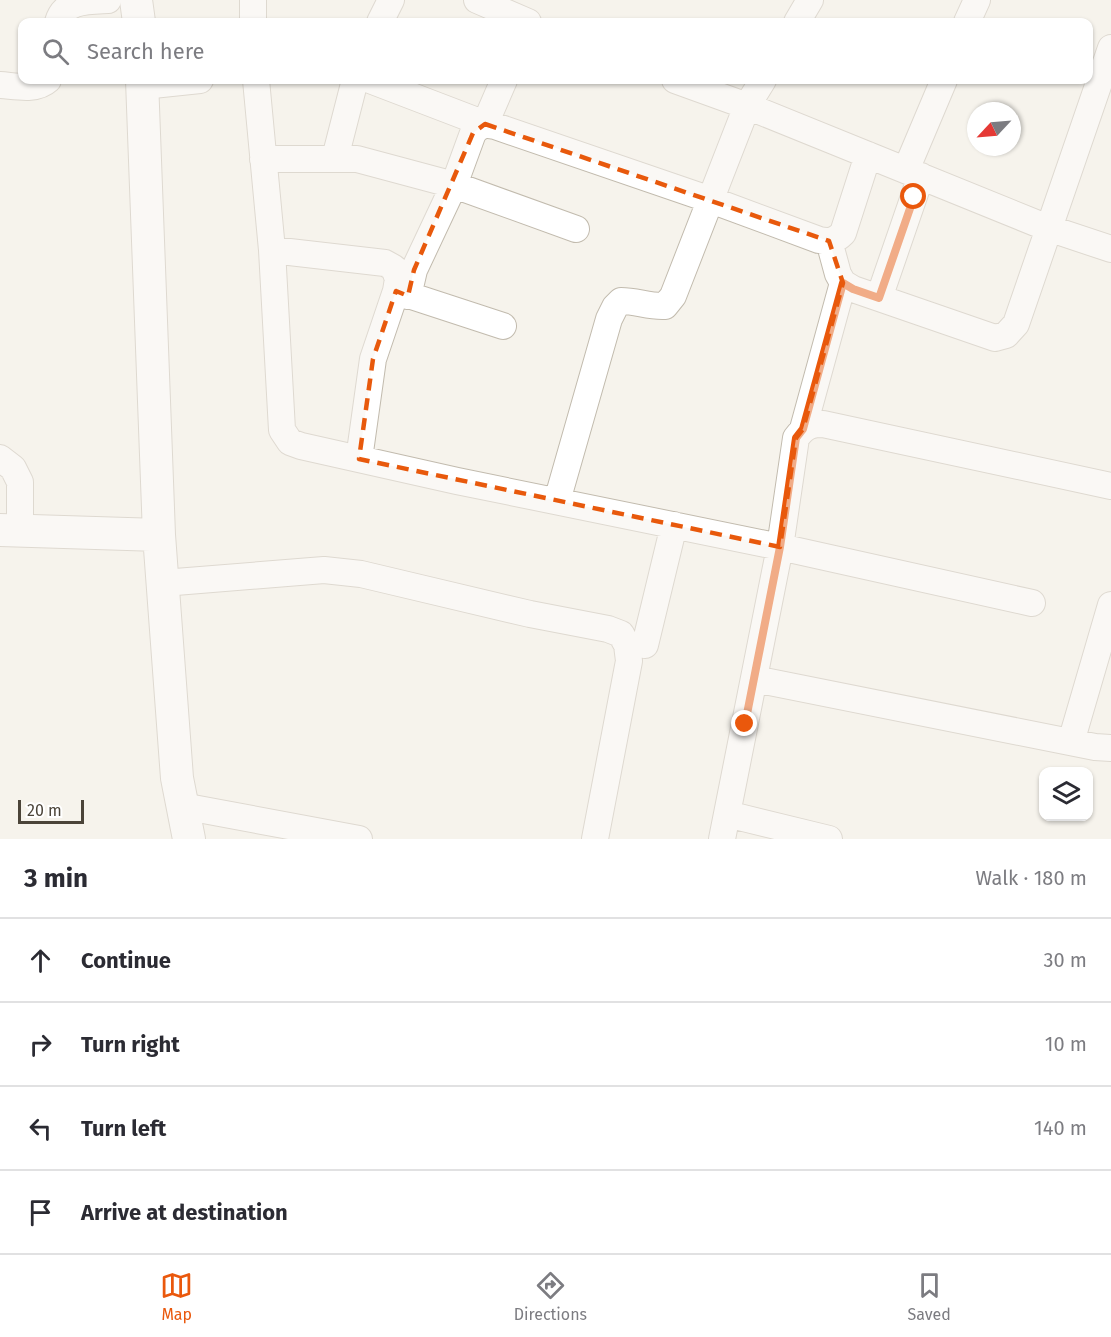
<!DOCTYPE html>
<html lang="en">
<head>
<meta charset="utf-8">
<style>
	body { margin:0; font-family:"Fira Sans",sans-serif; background:#f7f7f7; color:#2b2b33 }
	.controls { position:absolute; right:18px; bottom:18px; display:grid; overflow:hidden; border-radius:12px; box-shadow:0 2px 4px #0004 }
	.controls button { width:54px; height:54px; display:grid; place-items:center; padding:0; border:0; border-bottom:2px solid #e1e1e2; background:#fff; color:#2b2b33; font:30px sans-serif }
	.compass { position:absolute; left:967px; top:102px; width:54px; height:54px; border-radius:50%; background:#fff; box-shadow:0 2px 4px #0004; rotate:244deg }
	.scale { position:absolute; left:18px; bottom:15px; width:66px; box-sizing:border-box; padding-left:6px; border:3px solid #4b4439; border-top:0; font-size:16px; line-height:21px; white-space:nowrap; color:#4b4439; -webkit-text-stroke:4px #fff; paint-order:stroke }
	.stop { position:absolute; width:18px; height:18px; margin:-14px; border:4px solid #ea580c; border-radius:50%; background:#fff }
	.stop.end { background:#ea580c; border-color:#fff; box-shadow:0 2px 6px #0008 }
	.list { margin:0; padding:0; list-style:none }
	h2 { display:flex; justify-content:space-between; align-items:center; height:78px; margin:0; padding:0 24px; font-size:26px }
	h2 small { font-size:20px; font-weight:400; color:#7c7c81 }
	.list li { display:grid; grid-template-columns:39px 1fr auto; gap:18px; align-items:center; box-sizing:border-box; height:84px; padding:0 24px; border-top:2px solid #e1e1e2 }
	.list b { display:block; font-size:22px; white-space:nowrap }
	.list em { font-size:20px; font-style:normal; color:#7c7c81 }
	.icon { flex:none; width:33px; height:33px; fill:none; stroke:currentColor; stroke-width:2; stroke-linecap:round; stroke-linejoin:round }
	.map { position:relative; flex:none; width:1111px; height:839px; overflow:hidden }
	.search { position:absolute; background:#fff; box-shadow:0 2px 4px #0004; left:18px; right:18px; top:18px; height:66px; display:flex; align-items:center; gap:15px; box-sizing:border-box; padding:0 21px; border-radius:12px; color:#7c7c81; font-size:22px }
	.sheet { height:414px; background:#fff }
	nav { display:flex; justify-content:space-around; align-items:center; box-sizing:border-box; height:84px; border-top:2px solid #e1e1e2; background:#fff; font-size:16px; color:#7c7c81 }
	nav a { display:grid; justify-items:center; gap:3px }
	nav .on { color:#ea580c }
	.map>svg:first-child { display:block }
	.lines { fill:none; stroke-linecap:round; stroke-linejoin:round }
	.minor-casing { stroke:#c2bbae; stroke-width:28 }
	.tertiary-casing { stroke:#c2bbae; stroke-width:34 }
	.minor { stroke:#fff; stroke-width:26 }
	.tertiary { stroke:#fff; stroke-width:32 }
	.route { stroke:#ea580c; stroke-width:8 }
	.marked { fill:none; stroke:#e8590c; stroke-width:4.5; stroke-dasharray:12 8; stroke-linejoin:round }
</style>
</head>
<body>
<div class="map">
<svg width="1111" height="839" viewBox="0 0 1111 839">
	<rect width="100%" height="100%" fill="#f6f3ec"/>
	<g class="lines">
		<defs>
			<path id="minor" d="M253,0V22
				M477,0L528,22
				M58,22C64,0 88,1 108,0
				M380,22L391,0
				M797,22L810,0
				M967,22L977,0
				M256,80L272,250L282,430L290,442L301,446L457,481L780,547L1032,603
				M370,80L485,124L504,80
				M675,80L747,106L868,155L1048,228L1111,249
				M0,85C16,86 36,91 48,80
				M143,86L200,80
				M335,158L355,80
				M263,159H357L454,185L576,229
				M906,170L944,80
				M829,241L838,274L843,283L853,289L995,338L1006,335L1016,324L1111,48
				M272,250L385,263L394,268L398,279L396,291L373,359L359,459
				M396,291L503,326
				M408,296L414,270L454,185L473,133C480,125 484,124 495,126L711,200L819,240C830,242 835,241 843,233L868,155
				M879,298L921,176
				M803,429L843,283
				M0,458L13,468L20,482V531
				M557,501L609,319L615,307L621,301C637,301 649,307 665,306L673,296L747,106L763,80
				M163,583L324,570L361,574L530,614L608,629L621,634L627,645L629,661L595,839
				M645,645L674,525
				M754,679L1095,747L1111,748
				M1071,742L1111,605
				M182,806L359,839
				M727,814L829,839
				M722,839L780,547L796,438C804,427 810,424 823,424L1111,486"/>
			<path id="tertiary" d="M136,0L139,22
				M142,80L159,535L177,778L189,839
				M0,530L159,535"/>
		</defs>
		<use href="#minor" class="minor-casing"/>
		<use href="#tertiary" class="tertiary-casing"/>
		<use href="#minor" class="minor"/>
		<use href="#tertiary" class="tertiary"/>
	</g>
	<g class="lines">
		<path class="route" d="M745,724L780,547L796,438L803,429L843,283L853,289L879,298L914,197"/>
	</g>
	<path d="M0 0H1111V839H0ZM485,124L829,241L843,283L803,429L796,438L780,547L359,459L373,359L396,291L408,296L414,270L473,133Z" fill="#f6f3ec" fill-opacity=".55" fill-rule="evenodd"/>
	<path class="marked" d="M485,124L829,241L843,283L803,429L796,438L780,547L359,459L373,359L396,291L408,296L414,270L473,133Z"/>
</svg>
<div class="controls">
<button><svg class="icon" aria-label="layers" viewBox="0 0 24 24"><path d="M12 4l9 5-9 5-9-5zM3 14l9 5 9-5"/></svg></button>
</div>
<svg class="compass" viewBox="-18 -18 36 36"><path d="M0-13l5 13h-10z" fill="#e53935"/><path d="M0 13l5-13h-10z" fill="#7c7c81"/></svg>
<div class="scale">20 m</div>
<div class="stop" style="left:914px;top:197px"></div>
<div class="stop end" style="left:745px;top:724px"></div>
<div class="search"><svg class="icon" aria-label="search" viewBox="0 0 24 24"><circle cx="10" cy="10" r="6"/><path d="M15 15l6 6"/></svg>Search here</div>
</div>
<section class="sheet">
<h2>3 min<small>Walk · 180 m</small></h2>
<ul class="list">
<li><svg class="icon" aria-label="ahead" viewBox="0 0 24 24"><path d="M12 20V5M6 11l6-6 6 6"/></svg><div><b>Continue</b></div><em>30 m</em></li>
<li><svg class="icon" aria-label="right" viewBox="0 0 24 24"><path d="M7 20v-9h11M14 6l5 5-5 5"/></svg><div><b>Turn right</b></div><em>10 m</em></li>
<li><svg class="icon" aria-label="left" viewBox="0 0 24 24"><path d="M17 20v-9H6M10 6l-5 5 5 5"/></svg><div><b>Turn left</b></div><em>140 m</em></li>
<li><svg class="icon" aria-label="arrive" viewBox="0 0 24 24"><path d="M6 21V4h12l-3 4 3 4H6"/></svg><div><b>Arrive at destination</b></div></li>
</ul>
</section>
<nav>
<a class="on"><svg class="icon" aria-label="map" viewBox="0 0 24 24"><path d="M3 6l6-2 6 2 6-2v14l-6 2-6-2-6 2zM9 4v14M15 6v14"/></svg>Map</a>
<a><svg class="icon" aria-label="directions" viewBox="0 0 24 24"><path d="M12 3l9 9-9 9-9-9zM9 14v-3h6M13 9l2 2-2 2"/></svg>Directions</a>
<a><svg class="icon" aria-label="saved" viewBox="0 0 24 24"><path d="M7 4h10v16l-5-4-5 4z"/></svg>Saved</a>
</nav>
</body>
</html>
